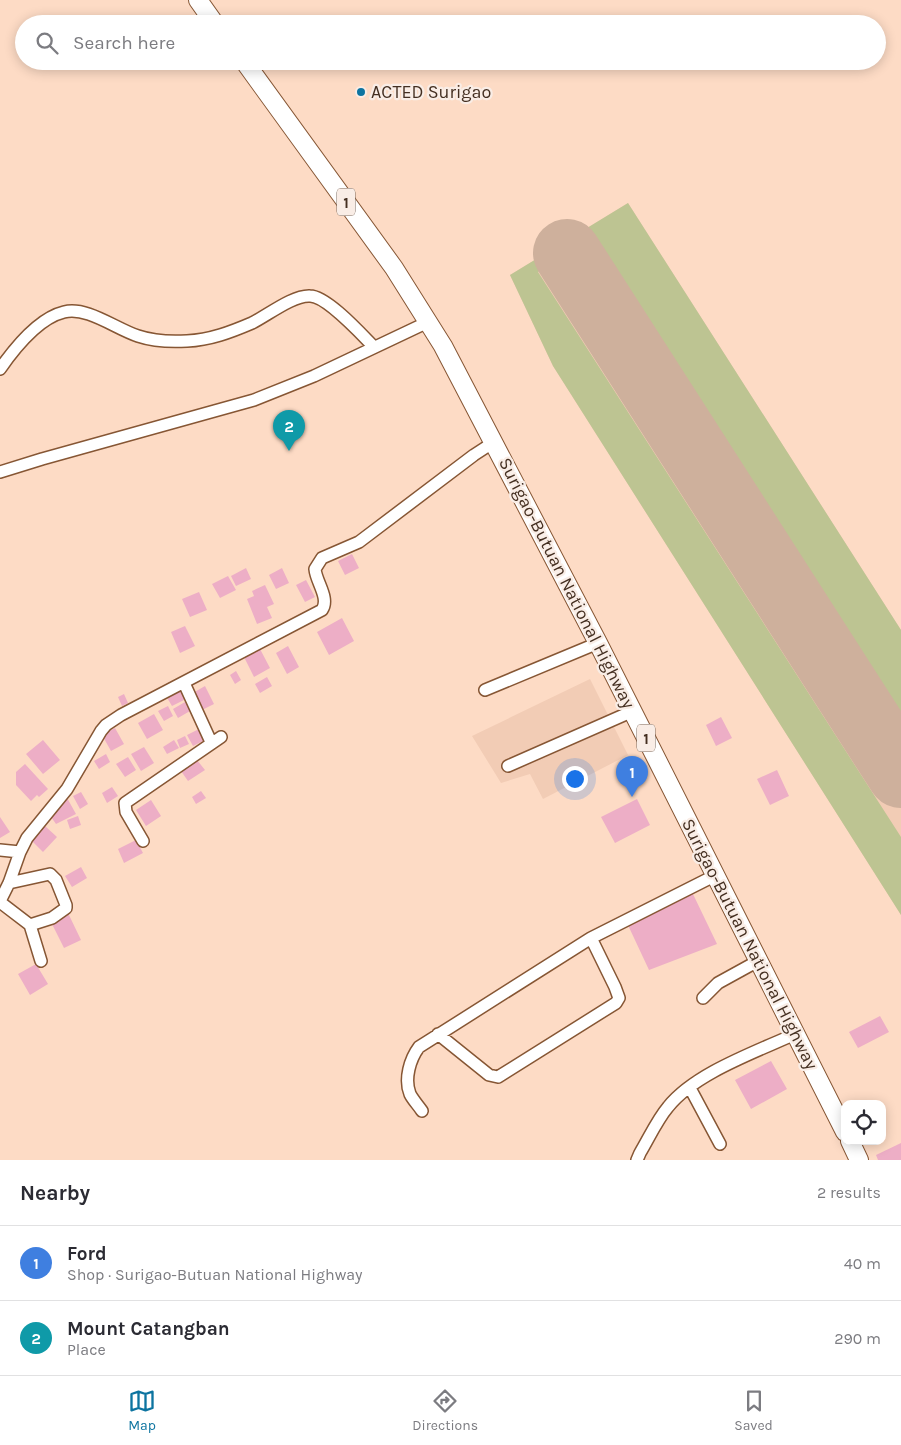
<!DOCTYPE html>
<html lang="en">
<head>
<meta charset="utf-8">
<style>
	body { margin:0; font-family:Karla,sans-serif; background:#f7f7f7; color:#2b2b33 }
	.controls { position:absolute; right:15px; bottom:15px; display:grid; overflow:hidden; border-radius:10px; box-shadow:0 2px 12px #0003 }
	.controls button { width:45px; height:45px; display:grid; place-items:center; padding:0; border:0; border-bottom:1px solid #e1e1e2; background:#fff; color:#2b2b33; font:25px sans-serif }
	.you { position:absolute; left:574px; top:778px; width:18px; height:18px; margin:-12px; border:4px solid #fff; border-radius:50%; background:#1a73e8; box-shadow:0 0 0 8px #1a73e833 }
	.badge { display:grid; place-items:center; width:32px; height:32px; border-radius:50%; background:#0d74a0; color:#fff; font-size:16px; font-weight:700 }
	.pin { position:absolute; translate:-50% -41px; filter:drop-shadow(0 1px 2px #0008) }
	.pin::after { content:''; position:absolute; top:26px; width:18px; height:15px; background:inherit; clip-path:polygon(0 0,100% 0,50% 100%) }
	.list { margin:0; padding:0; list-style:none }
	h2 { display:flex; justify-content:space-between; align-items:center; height:65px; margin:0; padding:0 20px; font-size:21px }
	h2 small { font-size:16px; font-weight:400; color:#7c7c81 }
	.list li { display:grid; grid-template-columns:32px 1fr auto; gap:15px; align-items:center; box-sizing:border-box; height:75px; padding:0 20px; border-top:1px solid #e1e1e2 }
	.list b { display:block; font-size:19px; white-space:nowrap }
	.list p { margin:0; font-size:16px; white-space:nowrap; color:#7c7c81 }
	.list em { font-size:16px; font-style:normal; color:#7c7c81 }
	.icon { flex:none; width:28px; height:28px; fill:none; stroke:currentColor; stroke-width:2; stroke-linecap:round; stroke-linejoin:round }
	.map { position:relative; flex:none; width:901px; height:1160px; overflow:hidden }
	.search { position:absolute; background:#fff; box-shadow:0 2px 12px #0003; left:15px; right:15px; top:15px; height:55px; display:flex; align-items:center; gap:12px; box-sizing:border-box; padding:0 18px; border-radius:28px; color:#7c7c81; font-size:19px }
	.sheet { height:215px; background:#fff }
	nav { display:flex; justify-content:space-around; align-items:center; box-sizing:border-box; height:70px; border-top:1px solid #e1e1e2; background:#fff; font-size:14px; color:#7c7c81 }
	nav a { display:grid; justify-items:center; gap:2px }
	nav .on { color:#0d74a0 }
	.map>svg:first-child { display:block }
	.built { fill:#f2ccb5 }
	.green { fill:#bdc492 }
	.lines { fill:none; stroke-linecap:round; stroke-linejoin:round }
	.runway { stroke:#ceb09c; stroke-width:68 }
	.building { fill:#edaec6 }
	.minor-casing { stroke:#865634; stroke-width:14 }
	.highway-casing { stroke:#865634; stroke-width:20 }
	.minor { stroke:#fff; stroke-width:11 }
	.highway { stroke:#fff; stroke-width:18 }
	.poi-dot { fill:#0d74a0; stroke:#f9ede6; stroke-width:2 }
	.labels { text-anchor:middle; stroke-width:4.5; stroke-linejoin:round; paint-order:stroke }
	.shield { fill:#f9ede6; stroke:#7a685c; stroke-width:1 }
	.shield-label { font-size:16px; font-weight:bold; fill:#442f21 }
	.poi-label { font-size:18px; fill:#442f21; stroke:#f9ede6; text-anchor:start }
	.street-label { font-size:18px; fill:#442f21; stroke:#f9ede6 }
</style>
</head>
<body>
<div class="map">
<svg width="901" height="1160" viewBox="0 0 901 1160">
	<rect width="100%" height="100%" fill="#fddbc5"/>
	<path class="built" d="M628,203L901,630V915L553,366L510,275Z
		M590,679L628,755L543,799L530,774L501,783L472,736Z"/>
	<path class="green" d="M628,203L901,630V713L594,236L538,272L901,837V915L553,366L510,275Z"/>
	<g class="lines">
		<path class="runway" d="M567,253L901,774"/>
	</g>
	<path class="building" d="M352,554L359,568L345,575L338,561Z
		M246,568L251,579L236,586L231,576Z
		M282,568L289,583L276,589L269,575Z
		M228,576L236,590L220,598L212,584Z
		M306,580L315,597L305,602L296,585Z
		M265,585L274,604L267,607L272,618L257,624L247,599L254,596L252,591Z
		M199,592L207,610L190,617L182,599Z
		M342,618L354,641L329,655L317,632Z
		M185,626L195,646L180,653L171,632Z
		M288,646L299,667L287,674L276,653Z
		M260,649L270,668L254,677L244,657Z
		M236,671L241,680L235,684L230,675Z
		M267,677L272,686L260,693L255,684Z
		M205,686L214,704L202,710L193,693Z
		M182,688L188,698L172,706L166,696Z
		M124,694L128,703L122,706L118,697Z
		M185,702L190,711L178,718L173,709Z
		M168,706L173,716L164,721L158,711Z
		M154,714L163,730L147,739L138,723Z
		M721,717L732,738L716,746L706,725Z
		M115,728L124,744L111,751L102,735Z
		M199,729L205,740L193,746L187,735Z
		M185,736L189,744L180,748L177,740Z
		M43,740L60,760L43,774L26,754Z
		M174,740L179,748L167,754L163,747Z
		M144,747L154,763L141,771L131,754Z
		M106,754L110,762L99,769L94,761Z
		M128,757L136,770L125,777L116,764Z
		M197,760L205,770L188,781L181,771Z
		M25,764L48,789L39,797L37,795L31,801L16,785V772Z
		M777,770L789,796L770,805L757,779Z
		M112,787L118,796L107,803L102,793Z
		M201,791L206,798L196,804L192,797Z
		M81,792L88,804L80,809L73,796Z
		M66,796L76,814L56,824L49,814Z
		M637,799L650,825L615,843L601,817Z
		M151,800L161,816L146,826L136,810Z
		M78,816L81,825L70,829L67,820Z
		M0,817L10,832L0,838Z
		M45,826L57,837L43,852L31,840Z
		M136,840L143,853L124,863L118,849Z
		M81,867L87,878L72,887L65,876Z
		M692,892L717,944L649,970L627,923Z
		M68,913L81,940L64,948L51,922Z
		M36,964L48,984L30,995L18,974Z
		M880,1016L889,1032L858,1048L849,1032Z
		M771,1061L787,1089L751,1109L735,1080Z
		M901,1143V1160H878L876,1155Z"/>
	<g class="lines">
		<defs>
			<path id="minor" d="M0,369C14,349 39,318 64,312C87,306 116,329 138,336C153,341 171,342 187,341C210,340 231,332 252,323C268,315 293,295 310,296C327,296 362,335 374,347
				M0,472L42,459L254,400L314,376L428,322
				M184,683L211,742
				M485,690L598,643
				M508,766L633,711
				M143,841L126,812L125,803L221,737
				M0,850L20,852
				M0,901L9,883L20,852L27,838L67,789L101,731L106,725L121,715L322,610C330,598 316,582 315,569L322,558L359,542L474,455L494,442
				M0,902L30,925L52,918L66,908V905L56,880L50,874L9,883
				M30,925L41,961
				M703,998L718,983L758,961
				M438,1034L489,1075L498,1077L616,1003L619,998L615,987L591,938
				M690,1088L720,1144
				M422,1111C418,1105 413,1100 410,1094C404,1079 410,1059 419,1047L591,938L716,875
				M637,1160L640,1153C649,1138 657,1120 668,1107C695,1073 756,1052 795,1034"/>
			<path id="highway" d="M198,0L215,24
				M244,61L394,268L443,346L598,643L845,1132
				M850,1141L859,1160"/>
		</defs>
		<use href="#minor" class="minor-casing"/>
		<use href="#highway" class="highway-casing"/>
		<use href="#minor" class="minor"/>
		<use href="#highway" class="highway"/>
	</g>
	<circle class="poi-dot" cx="361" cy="92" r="5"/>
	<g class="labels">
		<g class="shield">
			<rect x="337" y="188.5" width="18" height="27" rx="4"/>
			<rect x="637" y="724.5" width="18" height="27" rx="4"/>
		</g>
		<g class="shield-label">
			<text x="346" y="208">1</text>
			<text x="646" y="744">1</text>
		</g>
		<g class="poi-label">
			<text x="371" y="98">ACTED Surigao</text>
		</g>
		<g class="street-label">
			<text transform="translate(567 583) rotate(63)" y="6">Surigao-Butuan National Highway</text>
			<text transform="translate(750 944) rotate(63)" y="6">Surigao-Butuan National Highway</text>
		</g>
	</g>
</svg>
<div class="controls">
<button><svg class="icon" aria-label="locate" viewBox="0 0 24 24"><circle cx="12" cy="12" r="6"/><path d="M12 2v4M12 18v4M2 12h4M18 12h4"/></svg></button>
</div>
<div class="you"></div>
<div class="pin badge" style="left:632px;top:797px;background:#3f7fe0">1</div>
<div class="pin badge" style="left:289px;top:451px;background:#0f9aa8">2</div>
<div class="search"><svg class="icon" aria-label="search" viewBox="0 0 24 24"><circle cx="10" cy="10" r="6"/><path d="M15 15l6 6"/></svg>Search here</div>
</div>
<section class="sheet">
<h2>Nearby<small>2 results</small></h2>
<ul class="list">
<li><span class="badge" style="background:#3f7fe0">1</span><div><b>Ford</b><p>Shop · Surigao-Butuan National Highway</p></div><em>40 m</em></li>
<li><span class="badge" style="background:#0f9aa8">2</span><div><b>Mount Catangban</b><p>Place</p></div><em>290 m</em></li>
</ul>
</section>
<nav>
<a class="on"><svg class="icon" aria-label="map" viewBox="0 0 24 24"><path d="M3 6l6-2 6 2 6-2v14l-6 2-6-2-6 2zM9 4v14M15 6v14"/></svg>Map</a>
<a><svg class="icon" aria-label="directions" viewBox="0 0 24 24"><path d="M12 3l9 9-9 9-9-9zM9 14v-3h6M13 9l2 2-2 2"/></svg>Directions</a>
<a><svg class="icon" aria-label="saved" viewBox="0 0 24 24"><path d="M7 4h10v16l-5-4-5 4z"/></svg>Saved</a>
</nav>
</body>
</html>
